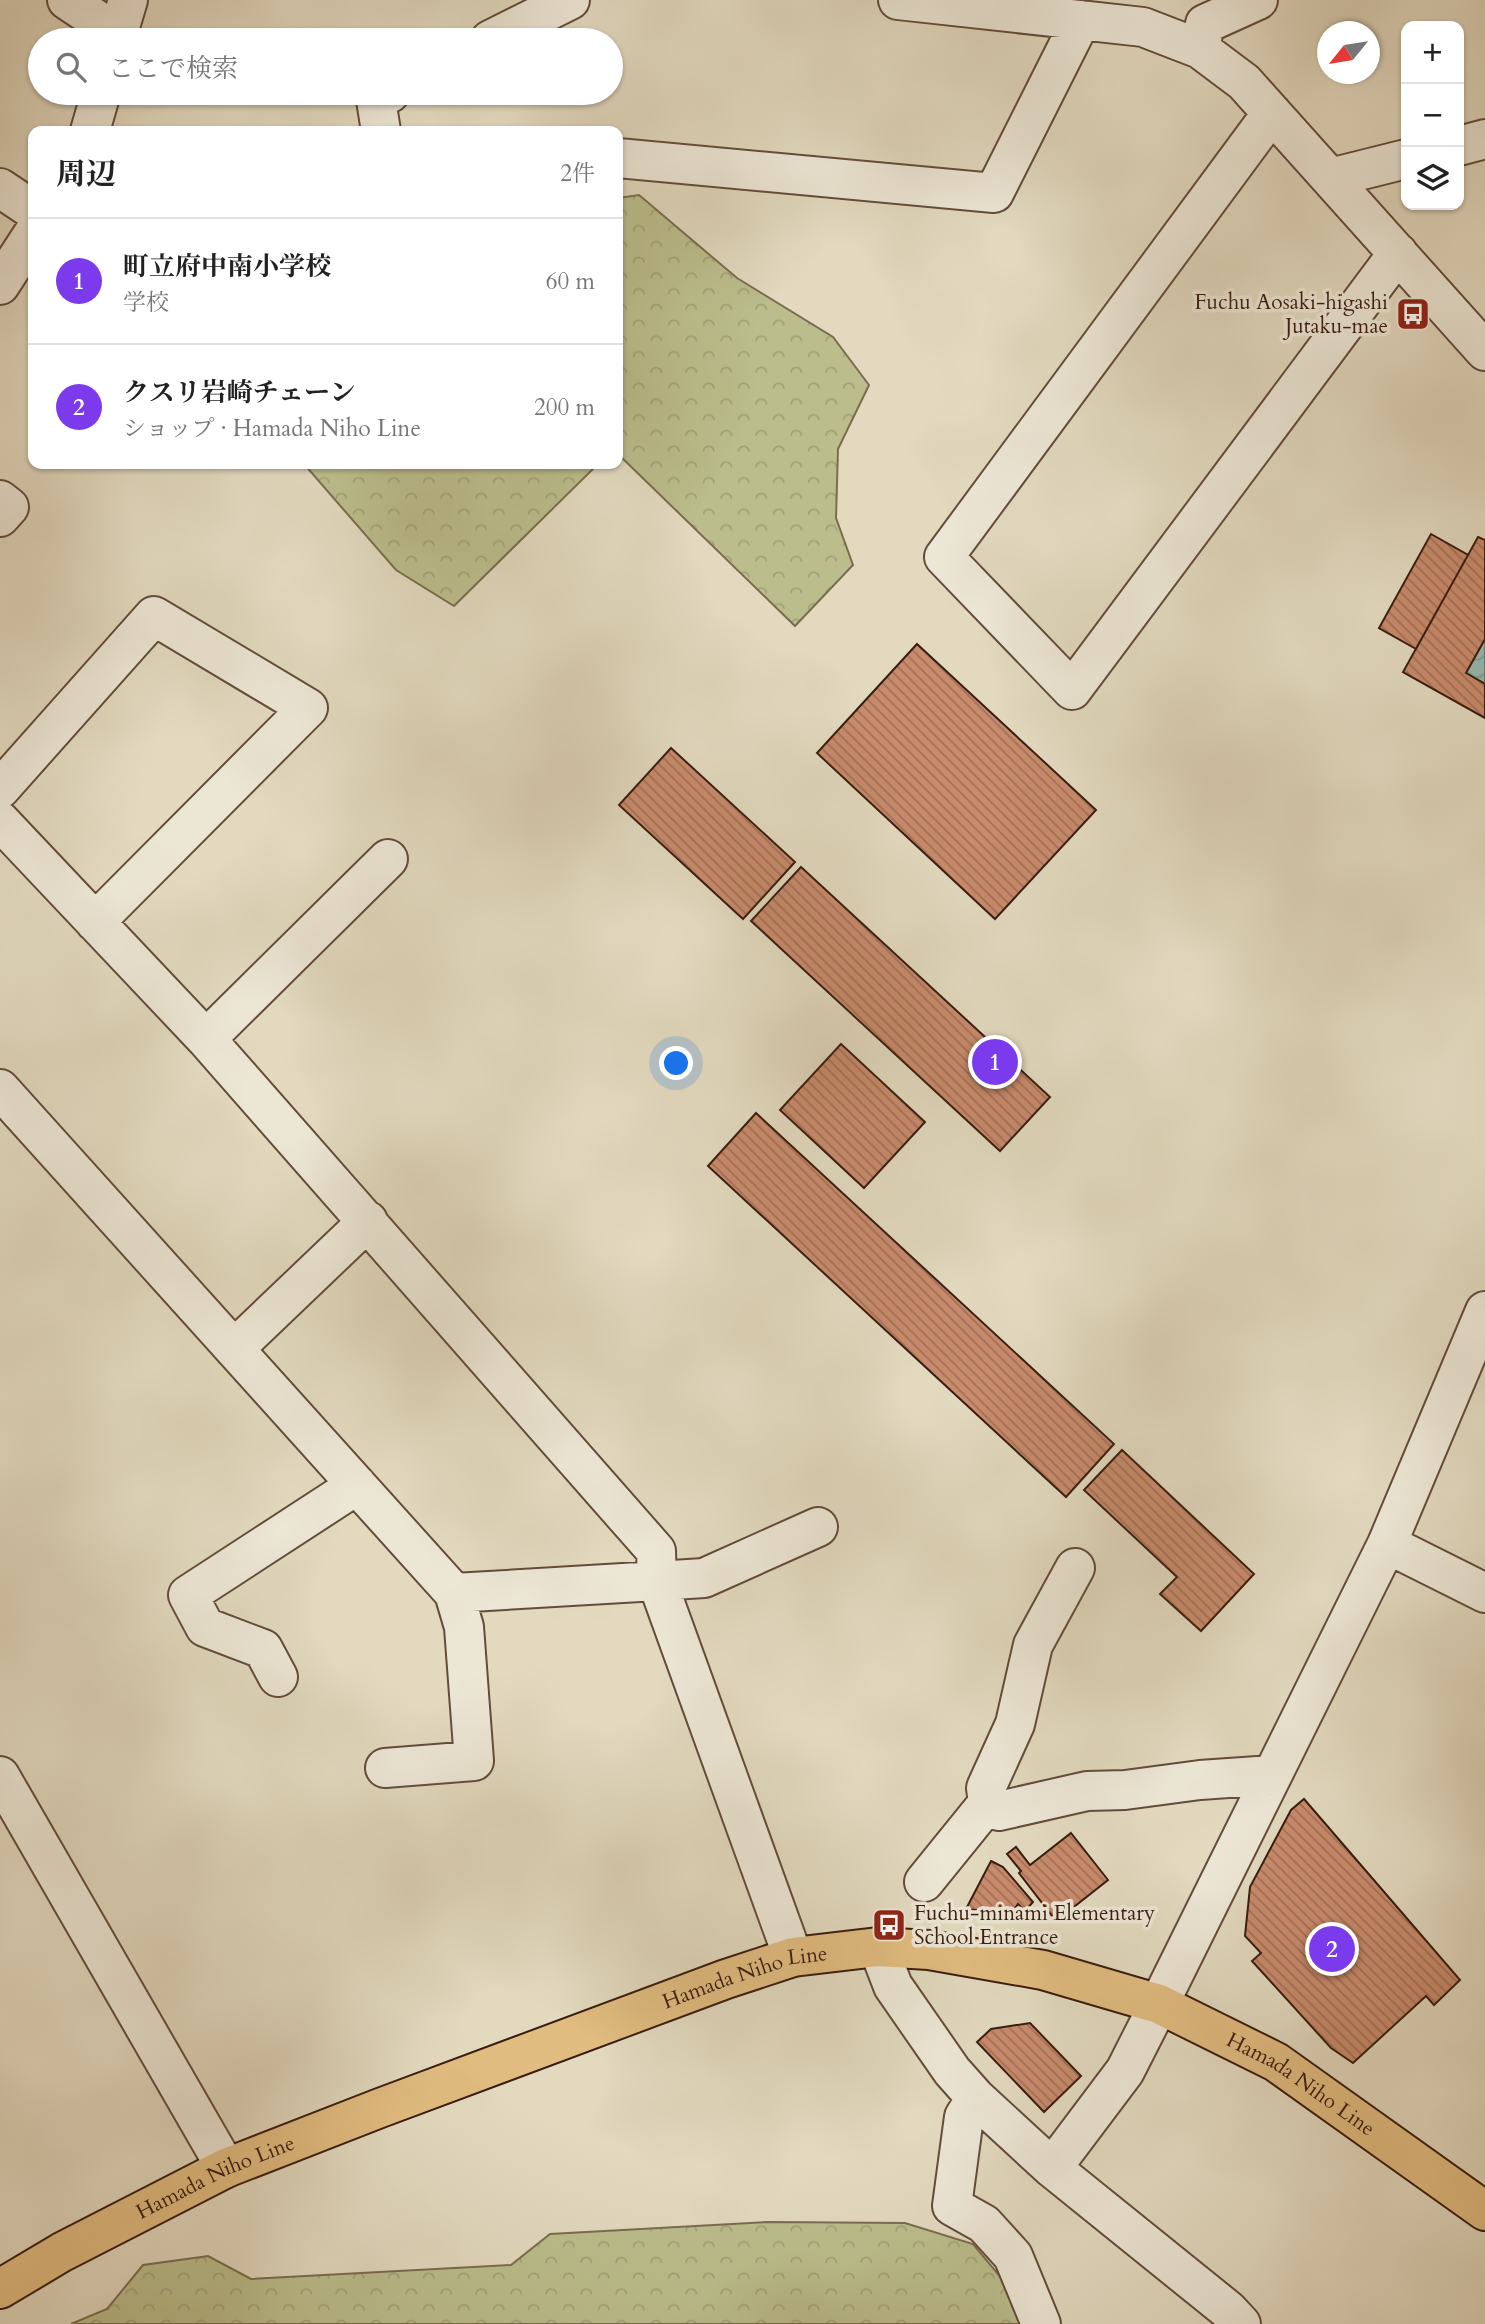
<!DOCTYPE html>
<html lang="ja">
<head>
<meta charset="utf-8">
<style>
	body { margin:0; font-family:Cardo,"Noto Serif JP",serif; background:#f2f2f2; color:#222 }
	.controls { position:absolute; right:21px; top:21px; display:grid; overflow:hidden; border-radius:14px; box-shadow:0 2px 5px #0004 }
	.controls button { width:63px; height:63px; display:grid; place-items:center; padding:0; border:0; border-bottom:2px solid #e0e0e0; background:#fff; color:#222; font:35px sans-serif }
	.compass { position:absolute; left:1317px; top:21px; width:63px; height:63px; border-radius:50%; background:#fff; box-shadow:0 2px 5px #0004; rotate:240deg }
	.you { position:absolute; left:677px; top:1064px; width:24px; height:24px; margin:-18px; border:5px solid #fff; border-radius:50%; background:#1a73e8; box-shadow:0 0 0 10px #1a73e833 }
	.badge { display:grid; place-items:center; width:46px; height:46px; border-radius:50%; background:#7c3aed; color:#fff; font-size:23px; font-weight:700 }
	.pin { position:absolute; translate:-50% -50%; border:4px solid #fff; box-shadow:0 2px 7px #0006 }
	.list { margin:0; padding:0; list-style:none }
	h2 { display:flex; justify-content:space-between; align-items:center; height:91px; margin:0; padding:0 28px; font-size:30px }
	h2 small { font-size:23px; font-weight:400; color:#767676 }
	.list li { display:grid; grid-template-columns:46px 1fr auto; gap:21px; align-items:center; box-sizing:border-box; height:126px; padding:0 28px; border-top:2px solid #e0e0e0 }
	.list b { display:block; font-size:26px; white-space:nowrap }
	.list p { margin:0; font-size:23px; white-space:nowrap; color:#767676 }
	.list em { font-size:23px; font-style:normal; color:#767676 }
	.icon { flex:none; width:38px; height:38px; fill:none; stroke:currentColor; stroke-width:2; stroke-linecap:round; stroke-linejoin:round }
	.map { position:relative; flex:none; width:1485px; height:2324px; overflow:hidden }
	.search { position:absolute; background:#fff; box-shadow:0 2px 5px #0004; left:28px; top:28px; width:595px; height:77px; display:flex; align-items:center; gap:18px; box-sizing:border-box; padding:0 24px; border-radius:38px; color:#767676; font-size:26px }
	.panel { position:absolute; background:#fff; box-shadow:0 2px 5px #0004; left:28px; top:126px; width:595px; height:343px; border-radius:14px }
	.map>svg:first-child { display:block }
	.forest { fill:url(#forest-crowns); stroke:#7a6d4e; stroke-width:2 }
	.water { fill:url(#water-waves); stroke:#717b70; stroke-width:2 }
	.building { fill:url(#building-back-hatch); stroke:#3a1d0f; stroke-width:2 }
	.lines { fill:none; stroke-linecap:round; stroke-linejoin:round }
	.minor-casing { stroke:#644c3b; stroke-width:42 }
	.major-casing { stroke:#3a1d0f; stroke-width:42 }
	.minor { stroke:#ece6d5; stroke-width:38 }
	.major { stroke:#e1bc80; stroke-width:38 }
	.labels { text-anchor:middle; stroke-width:7; stroke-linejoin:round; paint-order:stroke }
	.poi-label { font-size:21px; fill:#3a1d0f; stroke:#ece6d5; text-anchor:end }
	.street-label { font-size:21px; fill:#3a1d0f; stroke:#ece6d5 }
</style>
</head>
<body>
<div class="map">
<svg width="1485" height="2324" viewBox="0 0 1485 2324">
	<defs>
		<pattern id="forest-crowns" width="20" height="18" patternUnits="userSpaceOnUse" patternTransform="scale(1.75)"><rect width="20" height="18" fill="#bbbd8c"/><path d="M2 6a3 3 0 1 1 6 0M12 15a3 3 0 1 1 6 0" fill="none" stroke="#a2a278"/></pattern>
		<pattern id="water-waves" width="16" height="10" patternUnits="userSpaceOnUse" patternTransform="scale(1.75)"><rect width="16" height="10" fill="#95bab1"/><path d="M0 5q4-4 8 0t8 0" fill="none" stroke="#819f97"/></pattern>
		<pattern id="building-back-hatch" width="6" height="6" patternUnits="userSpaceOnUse" patternTransform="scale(1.75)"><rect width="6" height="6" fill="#c88b6c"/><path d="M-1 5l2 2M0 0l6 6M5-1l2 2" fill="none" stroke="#a37157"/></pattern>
	</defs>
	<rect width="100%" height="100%" fill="#e2d9bf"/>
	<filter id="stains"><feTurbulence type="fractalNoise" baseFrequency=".00286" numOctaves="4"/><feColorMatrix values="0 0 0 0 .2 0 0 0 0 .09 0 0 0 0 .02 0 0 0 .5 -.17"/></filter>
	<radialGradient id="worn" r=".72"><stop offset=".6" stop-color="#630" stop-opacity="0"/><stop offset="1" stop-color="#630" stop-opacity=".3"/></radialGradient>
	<path class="forest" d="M639,195L737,278L833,337L869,385L838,449L836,518L853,565L795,626L618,454V198Z
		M304,464H598L454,606L396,570Z
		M768,2222L905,2223L973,2244L1018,2298L1023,2324H71L107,2309L143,2265L208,2256L251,2279L511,2265L550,2234Z"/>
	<path class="water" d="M1485,639V684L1466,673Z"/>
	<path class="building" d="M1431,534L1468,555L1416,649L1379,628Z
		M1478,537L1485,540V639L1466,673L1485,684V718L1403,672Z
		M917,644L1096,810L995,919L817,753Z
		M671,748L795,862L743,919L619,805Z
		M801,867L1050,1097L1000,1151L751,921Z
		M841,1044L925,1122L864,1188L780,1110Z
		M756,1113L1114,1444L1066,1497L708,1166Z
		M1122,1450L1254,1574L1201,1631L1160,1594L1177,1577L1084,1490Z
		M1304,1799L1460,1980L1434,2005L1426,1996L1353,2063L1331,2048L1252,1961L1261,1953L1245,1936L1250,1887L1291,1810Z
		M1071,1833L1108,1880L1056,1921L1019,1873L1021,1871L1007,1854L1016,1847L1030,1865Z
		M991,1861L1003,1867L1033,1902L1025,1911L1018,1904L1011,1914L966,1909Z
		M1030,2023L1081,2076L1044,2112L977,2042L991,2029Z"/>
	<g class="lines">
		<defs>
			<path id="minor" d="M67,0L118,34
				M898,0L1143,27L1200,49L1244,82L1485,351
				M116,40L128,0
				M490,40L570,0
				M1200,49L1205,24L1258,0
				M1272,113L944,557L1072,690L1398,253
				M90,131L101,93
				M381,131L376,100L390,93
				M1459,146L1485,139
				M618,158L994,193L1081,20
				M1330,178L1406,159
				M0,188L33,210
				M0,285L33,234
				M0,500L9,507L0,517
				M0,789L154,616L308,708L95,922
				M0,821L206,1039L656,1551L657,1581L704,1578L818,1527
				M206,1039L388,859
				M0,1089L454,1593L657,1581L793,1957
				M234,1349L368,1221
				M1387,1544L1485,1593
				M1075,1568L1033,1645L1015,1724L986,1788L988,1803L999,1811L1087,1791L1125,1790L1200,1780L1272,1775
				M278,1677L263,1649L205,1627L188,1595L357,1485
				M385,1768L474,1761L464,1627L454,1593
				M0,1776L226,2168
				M924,1882L988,1803
				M878,1947L893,1986L952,2071L976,2098L1052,2168L1228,2310L1241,2324
				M976,2098L964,2117L952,2206L984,2224L1013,2256L1041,2324
				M1052,2168L1125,2071L1159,2004L1387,1544L1485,1311"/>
			<g id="major">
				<path id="s1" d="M0,2289L62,2252L226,2168L380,2108L726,1979L793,1957L878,1947L929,1950L1043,1970L1159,2004L1276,2062L1485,2211"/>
			</g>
		</defs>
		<use href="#minor" class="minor-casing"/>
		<use href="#major" class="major-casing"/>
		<use href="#minor" class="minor"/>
		<use href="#major" class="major"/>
	</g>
	<defs>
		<symbol id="bus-square" viewBox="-11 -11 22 22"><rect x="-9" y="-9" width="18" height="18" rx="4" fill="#8f2418" stroke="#ece6d5"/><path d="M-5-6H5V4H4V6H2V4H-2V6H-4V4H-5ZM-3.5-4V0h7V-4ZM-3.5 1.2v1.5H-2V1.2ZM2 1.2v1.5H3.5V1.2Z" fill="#fff"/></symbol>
	</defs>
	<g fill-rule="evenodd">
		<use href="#bus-square" x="1394" y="295" width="38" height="38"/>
		<use href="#bus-square" x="870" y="1906" width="38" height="38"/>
	</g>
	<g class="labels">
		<g class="poi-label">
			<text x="1388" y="309">Fuchu Aosaki-higashi<tspan x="1388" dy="24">Jutaku-mae</tspan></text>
			<text x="914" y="1920" text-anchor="start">Fuchu-minami Elementary<tspan x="914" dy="24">School Entrance</tspan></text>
		</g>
		<g class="street-label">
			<text dy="7" stroke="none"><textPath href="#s1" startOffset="810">Hamada Niho Line</textPath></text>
			<text dy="7" stroke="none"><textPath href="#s1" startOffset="1398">Hamada Niho Line</textPath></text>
			<text dy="7" stroke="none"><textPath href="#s1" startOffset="243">Hamada Niho Line</textPath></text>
		</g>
	</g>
	<rect width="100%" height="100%" filter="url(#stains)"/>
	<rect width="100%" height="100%" fill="url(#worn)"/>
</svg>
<div class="controls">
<button>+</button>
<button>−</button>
<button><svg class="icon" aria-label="layers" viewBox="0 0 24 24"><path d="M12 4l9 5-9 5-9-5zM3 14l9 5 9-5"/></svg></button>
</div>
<svg class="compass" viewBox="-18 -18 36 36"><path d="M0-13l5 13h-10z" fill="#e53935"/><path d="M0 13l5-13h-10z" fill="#767676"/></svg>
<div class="you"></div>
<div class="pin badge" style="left:995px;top:1062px">1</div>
<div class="pin badge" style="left:1332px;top:1949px">2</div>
<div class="search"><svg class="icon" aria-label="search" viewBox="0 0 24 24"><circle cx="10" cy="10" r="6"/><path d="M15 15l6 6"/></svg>ここで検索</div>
<section class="panel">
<h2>周辺<small>2件</small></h2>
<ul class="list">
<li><span class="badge">1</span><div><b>町立府中南小学校</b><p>学校</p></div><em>60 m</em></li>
<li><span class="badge">2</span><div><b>クスリ岩崎チェーン</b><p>ショップ · Hamada Niho Line</p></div><em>200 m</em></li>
</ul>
</section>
</div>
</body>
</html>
